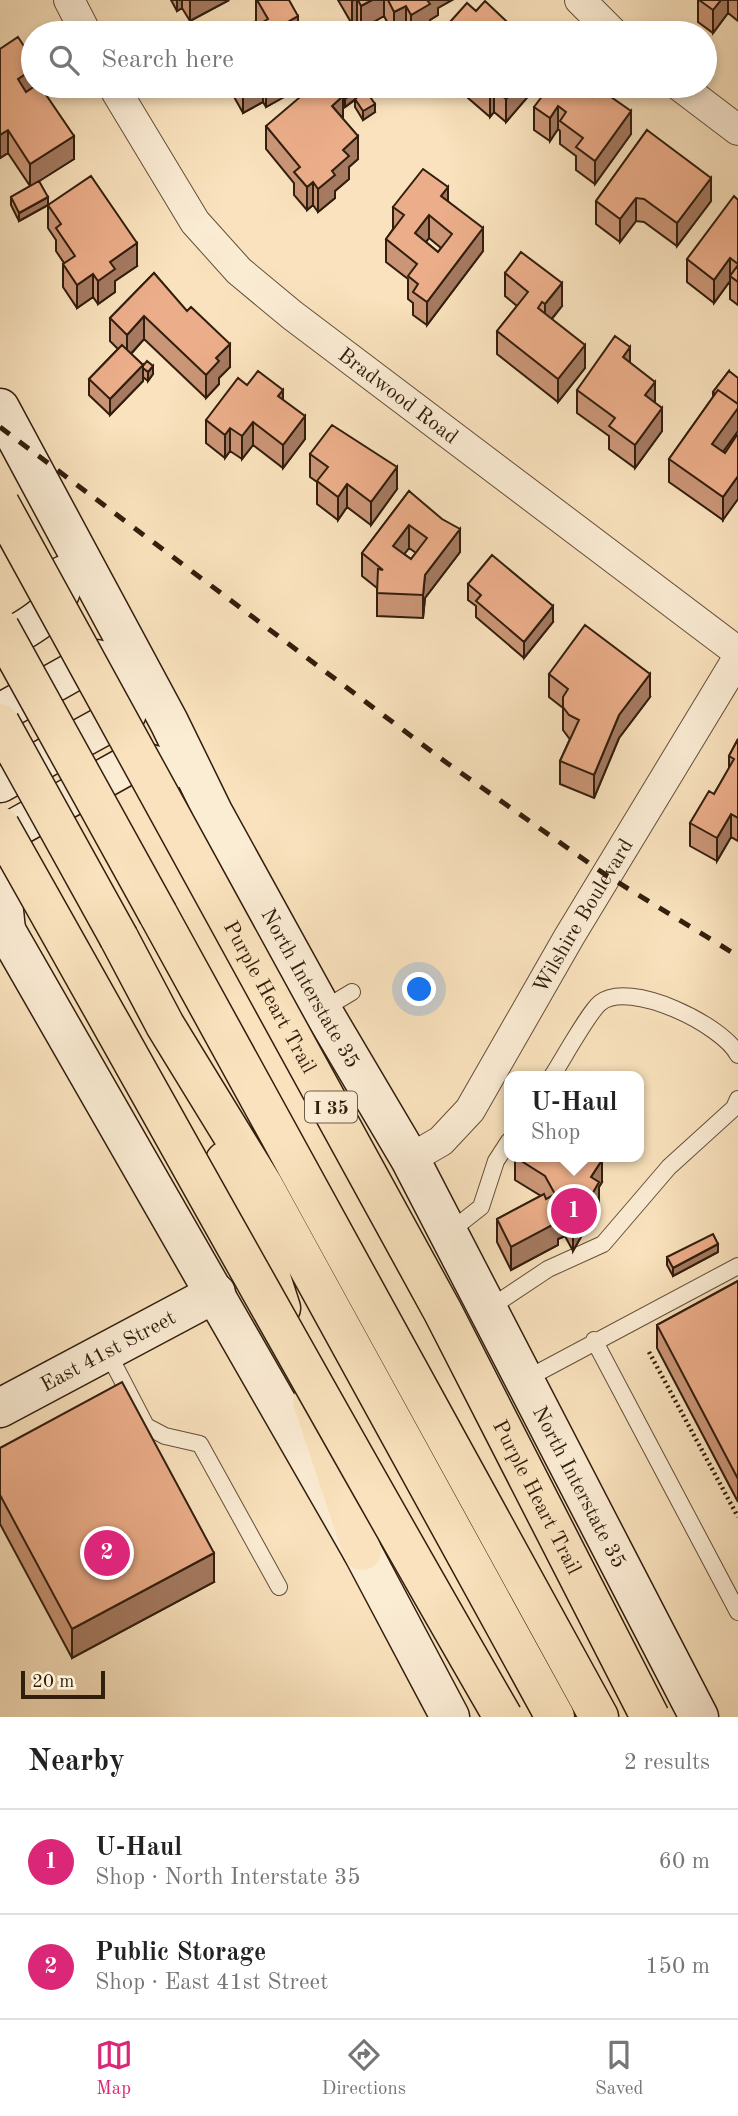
<!DOCTYPE html>
<html lang="en">
<head>
<meta charset="utf-8">
<style>
	body { margin:0; font-family:"Old Standard TT",serif; background:#f2f2f2; color:#222 }
	.scale { position:absolute; left:21px; bottom:18px; width:84px; box-sizing:border-box; padding-left:7px; border:4px solid #321e0d; border-top:0; font-size:19px; line-height:24px; white-space:nowrap; color:#321e0d; -webkit-text-stroke:5px #fbecd4; paint-order:stroke }
	.you { position:absolute; left:420px; top:990px; width:24px; height:24px; margin:-18px; border:5px solid #fff; border-radius:50%; background:#1a73e8; box-shadow:0 0 0 10px #1a73e833 }
	.badge { display:grid; place-items:center; width:46px; height:46px; border-radius:50%; background:#db2777; color:#fff; font-size:23px; font-weight:700 }
	.pin { position:absolute; translate:-50% -50%; border:4px solid #fff; box-shadow:0 2px 7px #0006 }
	.popup { position:absolute; left:504px; top:1071px; width:140px; height:91px; box-sizing:border-box; display:grid; place-content:center; border-radius:14px; background:#fff; filter:drop-shadow(0 2px 5px #0005); font-size:23px; white-space:nowrap; color:#767676 }
	.popup b { font-size:26px; color:#222 }
	.popup::after { content:''; position:absolute; left:50%; top:100%; margin-left:-14px; border:14px solid transparent; border-top-color:#fff }
	.list { margin:0; padding:0; list-style:none }
	h2 { display:flex; justify-content:space-between; align-items:center; height:91px; margin:0; padding:0 28px; font-size:30px }
	h2 small { font-size:23px; font-weight:400; color:#767676 }
	.list li { display:grid; grid-template-columns:46px 1fr auto; gap:21px; align-items:center; box-sizing:border-box; height:105px; padding:0 28px; border-top:2px solid #e0e0e0 }
	.list b { display:block; font-size:26px; white-space:nowrap }
	.list p { margin:0; font-size:23px; white-space:nowrap; color:#767676 }
	.list em { font-size:23px; font-style:normal; color:#767676 }
	.icon { flex:none; width:38px; height:38px; fill:none; stroke:currentColor; stroke-width:2; stroke-linecap:round; stroke-linejoin:round }
	.map { position:relative; flex:none; width:738px; height:1717px; overflow:hidden }
	.search { position:absolute; background:#fff; box-shadow:0 4px 10px #0003; left:21px; right:21px; top:21px; height:77px; display:flex; align-items:center; gap:18px; box-sizing:border-box; padding:0 24px; border-radius:38px; color:#767676; font-size:26px }
	.sheet { height:301px; background:#fff }
	nav { display:flex; justify-content:space-around; align-items:center; box-sizing:border-box; height:98px; border-top:2px solid #e0e0e0; background:#fff; font-size:19px; color:#767676 }
	nav a { display:grid; justify-items:center; gap:4px }
	nav .on { color:#db2777 }
	.map>svg:first-child { display:block }
	.lines { fill:none; stroke-linecap:round; stroke-linejoin:round }
	.lane-casing { stroke:#644f39; stroke-width:18 }
	.street-casing { stroke:#644f39; stroke-width:32 }
	.secondary-casing { stroke:#321e0d; stroke-width:41 }
	.highway-casing { stroke:#321e0d; stroke-width:41 }
	.path { stroke:#321e0d; stroke-width:4.5; stroke-dasharray:2 3.5; stroke-linecap:butt }
	.lane { stroke:#fbecd4; stroke-width:16 }
	.street { stroke:#fbecd4; stroke-width:30 }
	.secondary { stroke:#fbecd4; stroke-width:38 }
	.highway { stroke:#f9e2bd; stroke-width:38 }
	.rail { stroke:#321e0d; stroke-width:5; stroke-dasharray:12 12; stroke-linecap:butt }
	.highway-bridge-casing { stroke:#321e0d; stroke-width:41; stroke-linecap:butt }
	.highway-bridge { stroke:#f9e2bd; stroke-width:38 }
	.wall { fill:#cb9677; stroke:#321e0d; stroke-width:2; fill-rule:evenodd }
	.shaded-wall { fill:#a57a61; stroke:#321e0d; stroke-width:2 }
	.building { fill:#ecae8a; stroke:#321e0d; stroke-width:2; fill-rule:evenodd }
	.labels { text-anchor:middle; stroke-width:6; stroke-linejoin:round; paint-order:stroke }
	.shield { fill:#fbecd4; stroke:#6e5c49; stroke-width:2 }
	.shield-label { font-size:19px; font-weight:bold; fill:#321e0d }
	.street-label { font-size:21px; fill:#321e0d; stroke:#fbecd4 }
</style>
</head>
<body>
<div class="map">
<svg width="738" height="1717" viewBox="0 0 738 1717">
	<rect width="100%" height="100%" fill="#f9e2bd"/>
	<filter id="stains"><feTurbulence type="fractalNoise" baseFrequency=".00286" numOctaves="4"/><feColorMatrix values="0 0 0 0 .2 0 0 0 0 .09 0 0 0 0 .02 0 0 0 .5 -.17"/></filter>
	<radialGradient id="worn" r=".72"><stop offset=".6" stop-color="#630" stop-opacity="0"/><stop offset="1" stop-color="#630" stop-opacity=".3"/></radialGradient>
	<g class="lines">
		<defs>
			<path id="lane" d="M322,1010L352,992
				M552,1076C562,1061 588,1013 600,1003C629,979 723,1025 738,1055
				M448,1233L481,1207L496,1161L509,1141
				M488,1309L548,1269L603,1244L669,1167L734,1108L738,1099
				M594,1340L738,1612
				M107,1351L146,1426L165,1436L200,1444L279,1587
				M526,1379L738,1266"/>
			<g id="street">
				<path d="M69,0L86,33"/>
				<path d="M580,0L613,33"/>
				<path id="s1" d="M113,86L195,222L239,271L292,315L738,652"/>
				<path d="M680,86L738,130"/>
				<path id="s2" d="M410,1159L441,1141L470,1110L569,937L738,658"/>
			</g>
			<g id="secondary">
				<path id="s3" d="M0,408L169,722L214,814L322,1010L410,1159L699,1717"/>
				<path d="M0,643C29,627 62,612 64,575"/>
				<path d="M0,713L96,659L119,665"/>
				<path d="M0,783L127,713L134,690"/>
				<path d="M0,920L362,1551L450,1717"/>
				<path d="M6,930L0,873L6,833L137,760L171,770"/>
				<path id="s4" d="M0,1408L216,1293"/>
			</g>
			<path id="highway" d="M158,914L599,1717
				M119,938L165,1025L263,1185L555,1717
				M225,1161L258,1237L281,1308
				M312,1401L362,1551"/>
		</defs>
		<use href="#lane" class="lane-casing"/>
		<use href="#street" class="street-casing"/>
		<use href="#secondary" class="secondary-casing"/>
		<use href="#highway" class="highway-casing"/>
		<path class="path" d="M649,1352L738,1517"/>
		<use href="#lane" class="lane"/>
		<use href="#street" class="street"/>
		<use href="#secondary" class="secondary"/>
		<use href="#highway" class="highway"/>
		<path class="rail" d="M0,427L447,763L606,875L738,956"/>
		<defs>
			<g id="highway-bridge">
				<path id="s5" d="M0,504L443,1312L650,1717"/>
				<path d="M0,628L158,914"/>
				<path d="M0,723L119,938"/>
				<path d="M0,826C168,1123 332,1422 503,1717"/>
			</g>
		</defs>
		<use href="#highway-bridge" class="highway-bridge-casing"/>
		<use href="#highway-bridge" class="highway-bridge"/>
	</g>
	<path class="wall" d="M171,0H229L190,21L182,8L177,11Z
		M256,0L298,33L256,26L258,25L256,23Z
		M338,0H452L438,8V15L430,20V27L419,33H408L406,29L398,33H393L384,16L361,29L357,21L352,24Z
		M698,0H738V21L728,13L713,33L698,22Z
		M476,11L519,33H450V22Z
		M0,49L33,86L74,159L37,182L48,205L19,221L11,205V197L30,186L8,153L0,158Z
		M228,86H284V97L266,107L263,102L243,113Z
		M336,86L362,94L375,112L363,120L355,107V100L345,107L343,104V119L358,159L349,167V179L335,191V198L318,212L313,205L307,210L294,195V183L266,149V126L336,89Z
		M465,86H537L506,122L494,112L490,117L468,98V88Z
		M580,86V88L631,134L595,184L576,170V156L560,144V131L558,129L550,141L534,130V107Z
		M647,130L711,201L677,246L644,222L636,221L620,242L596,224V201Z
		M738,200V305L730,299V281L714,303L687,282V259Z
		M448,201L483,251L427,325L413,315V303L408,299V279L386,262V239L393,229V207ZM429,238L441,248L438,252L426,242Z
		M48,205L137,266L115,281V292L98,304L93,297L77,308L63,287V264L64,263L56,251V240L48,228Z
		M154,273L230,367L219,378V384L206,398L144,339L131,354L153,374L148,381L143,377V381L110,415L89,395V379L118,349L110,341V318Z
		M505,273L562,306L552,319L585,368L558,402L497,354V331L517,306L505,296Z
		M630,363L655,403L662,431L635,468L609,449V436L577,413V390Z
		M729,371L738,431L723,452V520L669,482V459L713,397V392Z
		M247,385L283,400L305,439L283,468L253,445L242,459L230,451L225,458L206,443V420Z
		M310,454L397,489L371,525L347,507L338,520L317,504V482L310,477Z
		M409,491L460,552L425,598L423,618L377,616V588L362,576V553ZM409,548L416,553L411,559L404,554Z
		M468,584L553,622L524,658L476,617V606L468,600Z
		M549,674L650,697L619,738L594,798L560,784V761L570,739L569,738L563,730V708L549,697Z
		M738,739V841L731,837L717,861L690,846V823L714,794L729,769V756Z
		M515,1157L602,1182L599,1187V1205L573,1251L565,1236L558,1239V1245L511,1270L497,1242V1219L541,1196L515,1180Z
		M718,1252L673,1276L667,1265V1257Z
		M738,1281V1502L657,1348V1325Z
		M0,1448L214,1582L72,1658L0,1524Z"/>
	<path class="shaded-wall" d="M177,0H182V8L177,11Z
		M190,0H229L190,21Z
		M354,0H357V21L352,24V1Z
		M372,0H384V16L361,29V6Z
		M427,0H452L438,8V15L430,20V27L419,33H411V15Z
		M721,0H728V13L713,33V10Z
		M406,6V29L398,33H394V12Z
		M298,16V33H268Z
		M33,69V86H38L18,102V79Z
		M251,86H263V102L243,113V90Z
		M266,86H284V97L266,107Z
		M362,86V94L345,107V99Z
		M518,86H537L506,122V99Z
		M494,89V112L490,117V94Z
		M343,96V119L332,106Z
		M375,104V112L363,120V111Z
		M558,106V129L550,141V118Z
		M631,111V134L595,184V161Z
		M8,130V153L0,158V135Z
		M74,136V159L30,187V164Z
		M358,136V159L349,167V179L335,191V198L318,212V189L332,171L343,150Z
		M711,178V201L677,246V223Z
		M313,182V205L307,210V187Z
		M448,187V210L441,196Z
		M48,197V205L19,221V213Z
		M636,198V221L620,242V219Z
		M429,215V238L415,256V233Z
		M483,228V251L427,325V302Z
		M137,243V266L115,281V292L98,304V281L110,262Z
		M730,258V281L714,303V280Z
		M93,274V297L77,308V285Z
		M562,283V306L545,327V304Z
		M144,316V339L127,358V335Z
		M230,344V367L219,378V384L206,398V375L216,358Z
		M585,345V368L558,402V379Z
		M630,347V370L623,357Z
		M143,365V381L110,415V399Z
		M153,366V374L148,381V372Z
		M655,382V404L645,395Z
		M283,390V413L278,396Z
		M738,404V431L712,467V444Z
		M662,408V431L635,468V445Z
		M305,416V439L283,468V445Z
		M253,422V445L242,459V436Z
		M230,428V451L225,458V435Z
		M397,467V489L371,525V502Z
		M738,476V499L723,520V497Z
		M347,484V507L338,520V497Z
		M409,525V548L393,569V546Z
		M460,529V552L425,598L423,618V595L425,575Z
		M553,606V622L524,658V642Z
		M650,674V697L619,738L594,798V775L619,715Z
		M731,814V837L717,861V838Z
		M602,1160V1182L599,1187V1205L573,1251V1228L591,1177Z
		M565,1213V1236L558,1239V1245L511,1270V1247Z
		M718,1244V1252L673,1276V1268Z
		M214,1553V1582L72,1658V1629Z"/>
	<path class="building" d="M257,0H289L298,16L268,33H235L254,22L256,26L268,19Z
		M358,0H372L361,6Z
		M388,0H427L430,4L411,15L406,6L394,12Z
		M699,0H721L713,10Z
		M485,1L519,33H463L450,22L467,3L476,11Z
		M18,37L33,60V69L18,79L26,92L35,86H40L74,136L30,164L8,130L0,135V49Z
		M241,86H251L243,90Z
		M313,86H334L343,96L332,106L358,136L343,150L349,156L332,171L335,175L318,189L313,182L307,187L294,172L300,167L266,126Z
		M336,86H362L345,99Z
		M480,86H518L506,99L494,89L490,94Z
		M550,86H576L592,97L598,88L631,111L595,161L576,147L583,138L560,121L566,112L558,106L550,118L534,107Z
		M366,91L375,104L363,111L355,99Z
		M647,130L711,178L677,223L644,199L636,198L620,219L596,201Z
		M423,169L448,187L441,196L483,228L427,302L413,292L418,284L408,276L417,264L386,239L404,215L393,207ZM429,215L452,234L438,252L415,233Z
		M91,176L137,243L110,262L115,269L98,281L93,274L77,285L63,264L75,256L56,228L61,224L48,205Z
		M39,181L48,197L19,213L11,197Z
		M734,196L738,200V264L730,258L714,280L687,259Z
		M521,252L562,283L545,304L542,302L538,308L585,345L558,379L497,331L528,292L505,273Z
		M738,265V282L730,276Z
		M154,273L187,311L191,307L230,344L216,358L219,361L206,375L144,316L127,335L110,318Z
		M615,336L630,347L623,357L655,382L645,395L662,408L635,445L609,426L615,418L577,390Z
		M122,345L143,365L110,399L89,379Z
		M147,361L153,366L148,372L143,368V366Z
		M258,371L283,390L278,396L305,416L283,445L253,422L242,436L230,428L225,435L206,420L238,378L247,385Z
		M729,371L738,378V404L718,390L715,394L713,392Z
		M718,390L738,404V408L712,444L725,453L737,435L738,436V476L723,497L669,459Z
		M332,425L397,467L371,502L347,484L338,497L317,481L328,467L310,454Z
		M409,491L442,519L460,529L425,575L423,595L377,593L378,569L383,570L362,553ZM409,525L427,538L411,559L393,546Z
		M492,555L553,606L524,642L476,601L481,595L468,584Z
		M585,625L650,674L619,715L594,775L560,761L579,720L569,715L563,707V697L568,689L549,674Z
		M738,739V818L731,814L717,838L690,823L709,791L714,794L734,759L729,756Z
		M515,1157H597L602,1160L591,1177L599,1182L573,1228L565,1213L556,1217L558,1222L511,1247L497,1219L544,1194L546,1199L555,1194L545,1176Z
		M713,1234L718,1244L673,1268L667,1257Z
		M738,1281V1479L657,1325Z
		M122,1382L214,1553L72,1629L0,1495V1448Z"/>
	<g class="labels">
		<rect class="shield" x="305" y="1091.5" width="52" height="31" rx="5"/>
		<g class="shield-label">
			<text x="331" y="1114">I 35</text>
		</g>
		<g class="street-label">
			<text dy="7" stroke="none"><textPath href="#s1" startOffset="427">Bradwood Road</textPath></text>
			<text dy="7" stroke="none"><textPath href="#s2" startOffset="303">Wilshire Boulevard</textPath></text>
			<text dy="7" stroke="none"><textPath href="#s3" startOffset="658">North Interstate 35</textPath></text>
			<text dy="7" stroke="none"><textPath href="#s5" startOffset="562">Purple Heart Trail</textPath></text>
			<text dy="7" stroke="none"><textPath href="#s4" startOffset="122">East 41st Street</textPath></text>
			<text dy="7" stroke="none"><textPath href="#s3" startOffset="1225">North Interstate 35</textPath></text>
			<text dy="7" stroke="none"><textPath href="#s5" startOffset="1129">Purple Heart Trail</textPath></text>
		</g>
	</g>
	<rect width="100%" height="100%" filter="url(#stains)"/>
	<rect width="100%" height="100%" fill="url(#worn)"/>
</svg>
<div class="scale">20 m</div>
<div class="you"></div>
<div class="pin badge" style="left:574px;top:1211px">1</div>
<div class="popup"><b>U-Haul</b>Shop</div>
<div class="pin badge" style="left:107px;top:1553px">2</div>
<div class="search"><svg class="icon" aria-label="search" viewBox="0 0 24 24"><circle cx="10" cy="10" r="6"/><path d="M15 15l6 6"/></svg>Search here</div>
</div>
<section class="sheet">
<h2>Nearby<small>2 results</small></h2>
<ul class="list">
<li><span class="badge">1</span><div><b>U-Haul</b><p>Shop · North Interstate 35</p></div><em>60 m</em></li>
<li><span class="badge">2</span><div><b>Public Storage</b><p>Shop · East 41st Street</p></div><em>150 m</em></li>
</ul>
</section>
<nav>
<a class="on"><svg class="icon" aria-label="map" viewBox="0 0 24 24"><path d="M3 6l6-2 6 2 6-2v14l-6 2-6-2-6 2zM9 4v14M15 6v14"/></svg>Map</a>
<a><svg class="icon" aria-label="directions" viewBox="0 0 24 24"><path d="M12 3l9 9-9 9-9-9zM9 14v-3h6M13 9l2 2-2 2"/></svg>Directions</a>
<a><svg class="icon" aria-label="saved" viewBox="0 0 24 24"><path d="M7 4h10v16l-5-4-5 4z"/></svg>Saved</a>
</nav>
</body>
</html>
